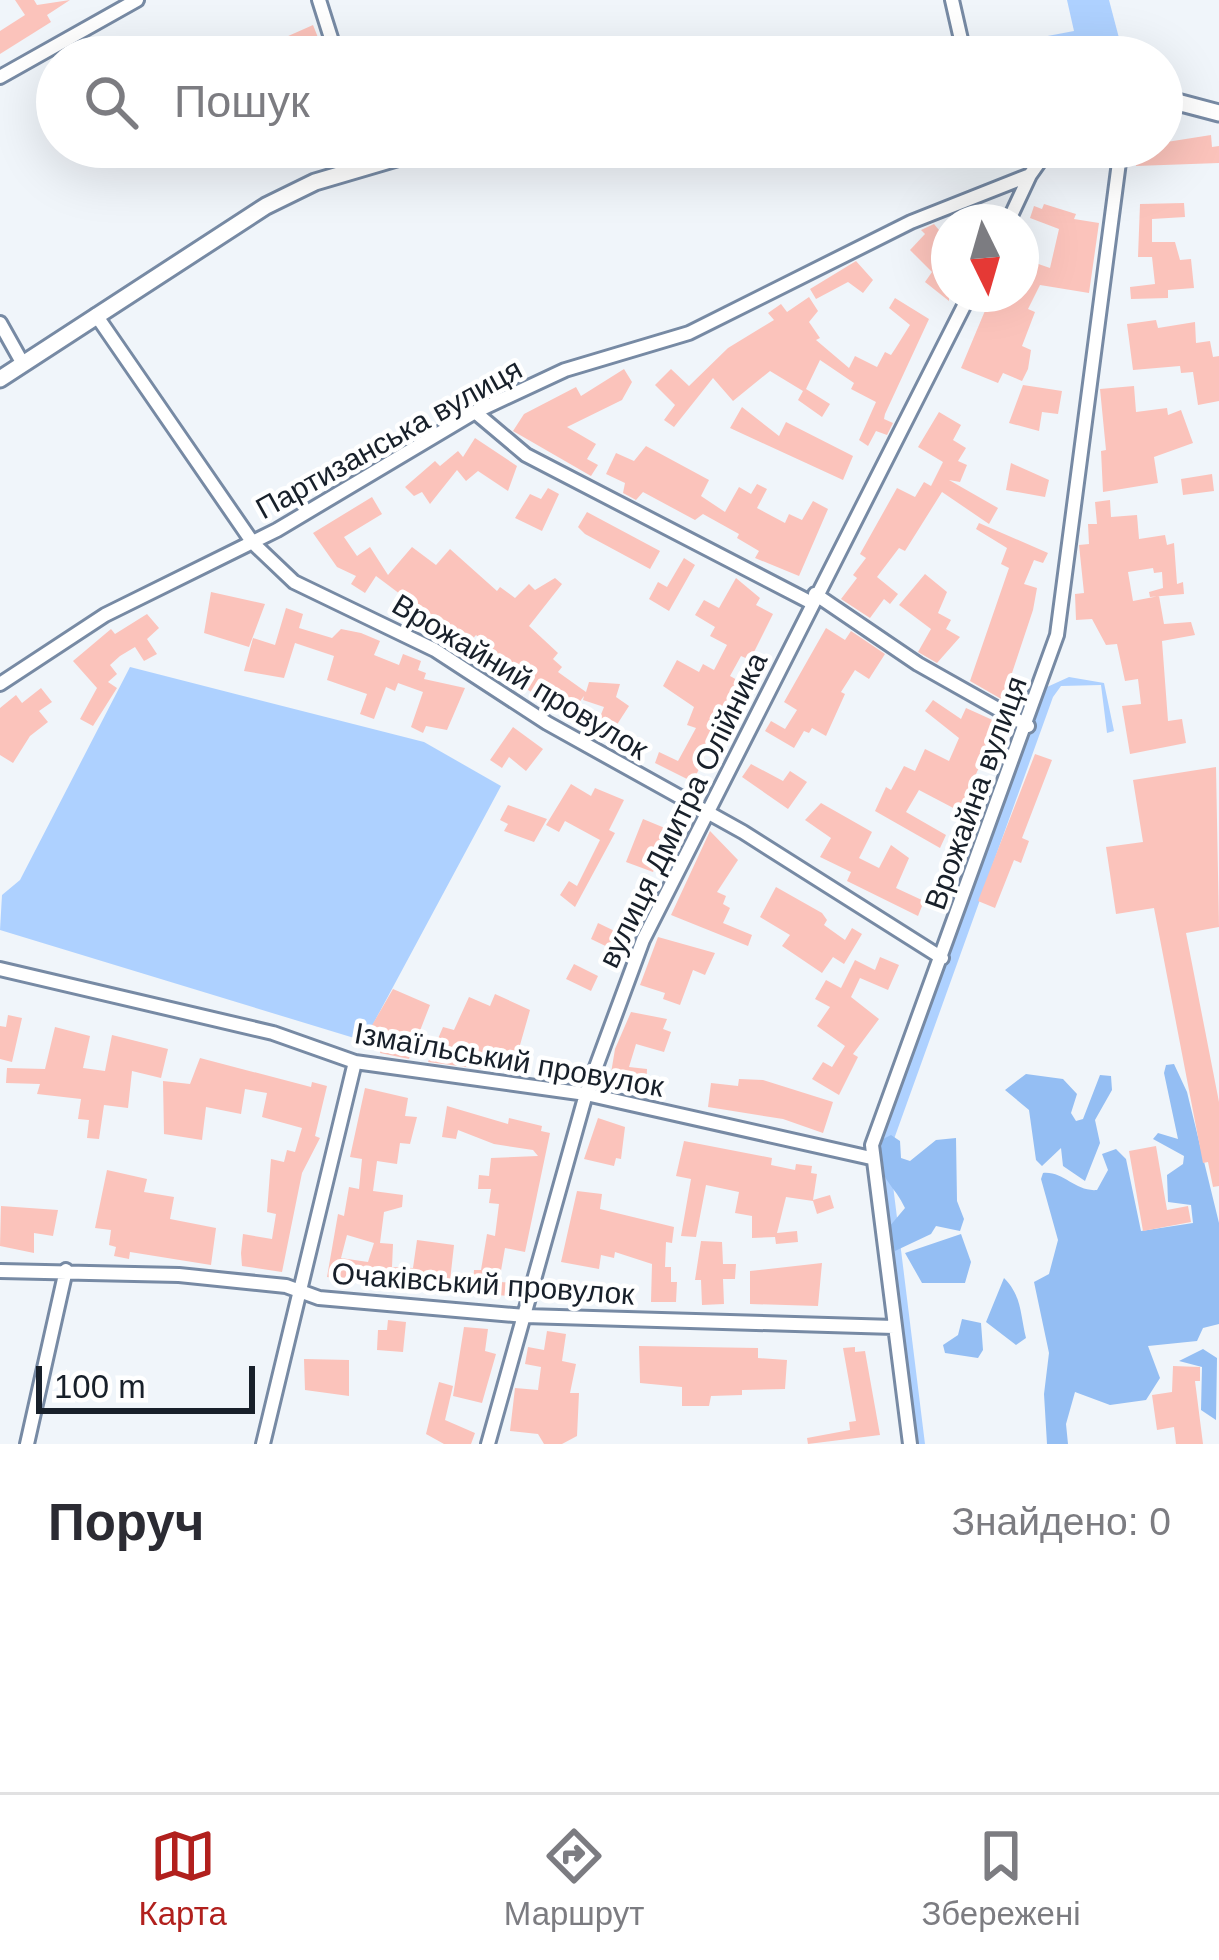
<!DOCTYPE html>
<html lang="uk">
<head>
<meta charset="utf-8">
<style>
	body { margin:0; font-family:Helvetica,sans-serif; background:#f7f7f7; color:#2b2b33 }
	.compass { position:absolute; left:931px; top:204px; width:108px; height:108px; border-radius:50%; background:#fff; box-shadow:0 12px 48px #0002; rotate:175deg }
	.scale { position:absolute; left:36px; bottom:30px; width:219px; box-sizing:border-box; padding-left:12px; border:6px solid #18202a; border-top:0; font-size:33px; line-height:42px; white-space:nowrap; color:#18202a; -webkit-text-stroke:9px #fff; paint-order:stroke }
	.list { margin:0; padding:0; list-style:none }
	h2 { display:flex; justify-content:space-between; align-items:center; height:156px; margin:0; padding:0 48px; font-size:51px }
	h2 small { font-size:39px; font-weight:400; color:#7c7c81 }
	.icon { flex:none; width:66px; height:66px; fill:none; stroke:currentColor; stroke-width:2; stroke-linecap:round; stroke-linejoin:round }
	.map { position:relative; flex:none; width:1219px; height:1444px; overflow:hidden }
	.search { position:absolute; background:#fff; box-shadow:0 12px 48px #0002; left:36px; right:36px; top:36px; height:132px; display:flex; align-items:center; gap:30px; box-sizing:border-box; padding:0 42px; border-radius:66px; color:#7c7c81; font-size:45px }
	.sheet { height:348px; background:#fff }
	nav { display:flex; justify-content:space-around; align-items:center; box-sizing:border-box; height:168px; border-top:3px solid #e1e1e2; background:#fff; font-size:33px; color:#7c7c81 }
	nav a { display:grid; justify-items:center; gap:6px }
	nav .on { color:#b1201d }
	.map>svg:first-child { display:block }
	.green { fill:#aed1ff }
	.forest { fill:#94bef3 }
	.building { fill:#fbc3bb; fill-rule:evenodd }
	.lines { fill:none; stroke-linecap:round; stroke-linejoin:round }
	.minor-casing { stroke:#778aa4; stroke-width:18 }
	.tertiary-casing { stroke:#778aa4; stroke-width:21 }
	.minor { stroke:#fff; stroke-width:12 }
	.tertiary { stroke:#fff; stroke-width:15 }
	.labels { text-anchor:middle; stroke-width:9; stroke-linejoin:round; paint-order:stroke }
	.street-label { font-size:30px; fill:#18202a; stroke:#fff }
</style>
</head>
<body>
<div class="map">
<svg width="1219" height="1444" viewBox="0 0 1219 1444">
	<rect width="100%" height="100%" fill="#f0f5fa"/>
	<path class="green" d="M1067,0H1109L1124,57H1039L1037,38L1074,31Z
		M130,667L424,742L501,786L364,1041L0,930L2,895L20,880Z
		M1069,677L1104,683L1114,731L1107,733L1101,685L1061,686L1053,697L889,1153L925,1444H916L878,1147L1047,687Z"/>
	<path class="forest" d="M1174,1064L1187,1092L1219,1223V1324L1203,1328L1197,1341L1148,1346L1160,1378L1146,1400L1110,1405L1075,1392L1066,1424L1068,1444H1047L1044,1394L1049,1353L1034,1282L1049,1274L1058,1240L1041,1179L1043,1173C1064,1171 1075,1192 1097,1190L1108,1170L1102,1154L1116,1149L1126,1159L1141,1231L1193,1223L1191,1205L1168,1202L1167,1175L1183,1164L1184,1156L1153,1139L1158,1133L1178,1139L1164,1073L1166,1065Z
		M1026,1074L1063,1079L1077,1094L1071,1113L1076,1121L1083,1119L1100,1075L1111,1076L1112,1090L1095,1120L1100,1143L1085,1181L1063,1166L1061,1148L1042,1166L1036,1160L1029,1110L1005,1090Z
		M891,1135L900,1141L901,1158L910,1161L936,1140L956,1138L957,1201L964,1219L960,1231L936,1226L931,1234L895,1251L889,1227L905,1208C893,1181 873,1178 883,1139Z
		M961,1234L971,1262L965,1283H922L905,1253Z
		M1004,1278C1022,1296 1020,1314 1026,1338L1016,1345L986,1322Z
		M962,1319L981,1323L983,1350L978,1358L945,1353L943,1345L958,1335Z
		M1203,1349L1217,1358L1216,1420L1201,1410L1202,1367L1179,1361Z"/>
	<path class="building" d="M15,0H34L37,5L70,0L47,15L51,22L0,54V31L25,15Z
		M313,25L321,45L294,56L286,37Z
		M1211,135L1212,147L1219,146V163L1136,166L1135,147Z
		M1184,203L1185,217L1152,219V242H1175L1180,260L1191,259L1194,288L1168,290V298L1131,299L1130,287L1155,284L1152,257H1138L1140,204Z
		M1044,204L1076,214L1074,219L1099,223L1089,293L1040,285L1028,309L1035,312L1022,346L1031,350L1028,369L1022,381L1003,373L998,383L961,368L992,294H1021V258L1050,268L1059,229L1030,218L1034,206L1042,209Z
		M934,224L949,242V301L925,282L932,272L910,250L925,234L921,230Z
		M856,261L873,280L863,293L848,282L816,299L810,289Z
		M809,297L818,311L809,322L820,338L816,340L849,368L855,356L877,367L885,352L891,355L895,349L910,325L889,308L895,298L929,319L885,414L884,419L893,423L887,435L876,431L868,446L859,440L876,402L851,389L854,383L820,360L806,389L830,404L822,417L798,400L803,391L770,371L733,401L713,378L674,427L664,420L675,405L655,385L671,369L689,386L728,348L774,320L768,313L781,304L787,312Z
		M1156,320L1158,328L1195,322L1196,343L1210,341L1213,357L1219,356V401L1198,405L1193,372L1181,373L1180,366L1133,370L1127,324Z
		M624,369L632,382L622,400L567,427L596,444L587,459L598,465L591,476L513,431L524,414L576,387L581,396Z
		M1023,385L1062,391L1058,414L1042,412L1039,431L1009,423Z
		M1134,386L1136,412L1167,408L1168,415L1181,410L1193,443L1154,457L1158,483L1103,492L1101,451L1106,450L1100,389Z
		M742,407L779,436L786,422L853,456L843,480L730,428Z
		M939,412L961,425L953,440L966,448L958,461L967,465L960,482L949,480L998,508L989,524L942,492L905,551L899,548L877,577L898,594L890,604L884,599L870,618L841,599L857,578L853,575L866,558L860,554L897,488L915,497L924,482L931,486L943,462L918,447Z
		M475,438L517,466L508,491L478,471L466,481L457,470L430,504L422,492L414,496L405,487L435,461L440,466L458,451L463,457Z
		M646,446L709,480L701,496L725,512L739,487L751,494L757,484L767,489L757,508L785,523L789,514L802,520L813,501L828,509L799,576L755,558L759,551L737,538L739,534L703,514L695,520L643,492L636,500L623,493L625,483L606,474L616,453L634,461Z
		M1011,463L1049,480L1045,497L1006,490Z
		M1212,474L1214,491L1183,495L1181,479Z
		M548,488L559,494L542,531L515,518L530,494L541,499Z
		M372,497L382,514L344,537L357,556L370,547L388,575L412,547L436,565L450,549L497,591L500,587L515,598L529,584L535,590L555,578L562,584L529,626L558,653L553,659L562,667L558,672L586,692L589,682L620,684L616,697L629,706L607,740L594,732L604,707L583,700L584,696L569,716L506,676L512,668L476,635L463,650L407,608L412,603L376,576L365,593L351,584L356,576L337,567L313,533Z
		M1110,500L1111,517L1137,515L1139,539L1165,535L1167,545L1174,543L1177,584L1183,582L1184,594L1150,597L1149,592L1163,588L1162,572L1154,573L1153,568L1128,572L1133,601L1159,596L1164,624L1191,622L1195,635L1162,641L1168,721L1182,719L1186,743L1130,754L1122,706L1141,704L1138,679L1125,681L1117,644L1106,645L1092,619L1076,620L1075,594L1084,593L1079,545L1089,544L1088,524H1097L1095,502Z
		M587,512L660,551L650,569L585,534L578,527Z
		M979,523L1048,553L1043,563L1034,560L1024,584L1037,588L1033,610L1003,700L970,681L1009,568L1001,564L1007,548L976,529Z
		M684,558L695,565L669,611L649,599L658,582L667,587Z
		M925,574L947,592L938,613L951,620L946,629L960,637L937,663L918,652L931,629L899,605Z
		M736,578L760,598L756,605L773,614L750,660L741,656L730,676L739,681L693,782L655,763L659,752L678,761L696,728L687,725L694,707L663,686L677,660L699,672L703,664L714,670L727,645L710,636L715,627L695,615L704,600L719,608Z
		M211,592L265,604L249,647L204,633Z
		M286,608L303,614L299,628L332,638L341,629L361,633L380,641L374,655L399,665L403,654L421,661L418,670L426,673L424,679L465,688L447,730L426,726L423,733L411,727L423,692L398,683L395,691L386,687L374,719L360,714L367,694L327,680L334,656L295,643L284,678L244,671L253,638L275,645Z
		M147,614L159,628L147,639L157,654L144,661L135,647L120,656L110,665L117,674L108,682L117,688L93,726L80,719L97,688L73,661L111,629L115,634Z
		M826,628L845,640L851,631L885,654L869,679L855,670L841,692L845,694L826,736L812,728L809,733L804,731L794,748L765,731L771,721L785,729L797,710L784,702Z
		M41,688L52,702L39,711L48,722L30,736L13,763L0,755V708L16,695L22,703Z
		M933,700L961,719L966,708L997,722L984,750L993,754L988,764L982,761L959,811L919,790L906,812L946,835L940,848L875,811L886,787L891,790L904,766L915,771L925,749L949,761L959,738L925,711Z
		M513,727L543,749L526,771L509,757L502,768L490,760Z
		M1035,754L1052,760L1022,838L1029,841L1021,863L1014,860L995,908L978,901Z
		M751,764L783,781L790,771L807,782L788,809L742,777Z
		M1216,767L1219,927L1186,933L1219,1102V1186L1213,1187L1208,1162L1203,1163L1154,908L1116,914L1106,847L1143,842L1133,780Z
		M571,784L591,796L595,788L624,800L609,830L615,833L575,907L560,895L569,881L577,886L600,840L565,821L559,832L546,825Z
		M821,803L872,832L859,858L879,868L891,845L909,858L896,888L924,901L918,916L847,881L851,872L820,857L831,838L805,820Z
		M508,805L547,819L534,842L504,831L508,824L500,820Z
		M643,819L672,831L653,872L626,862Z
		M710,831L738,860L717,892L726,896L723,904L730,908L723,923L752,935L748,946L671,915Z
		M776,887L822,913L827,920L824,925L845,940L852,928L862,934L844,964L833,957L822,973L782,946L790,935L760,917Z
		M598,923L625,936L618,952L591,939Z
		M658,937L715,953L705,975L693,970L680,1005L663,999L665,993L640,985Z
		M880,957L899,965L888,990L860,978L851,997L879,1019L853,1054L858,1057L839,1095L812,1079L823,1062L832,1067L845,1046L817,1026L830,1007L815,999L826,980L841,988L855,960L875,970Z
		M574,964L598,976L591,991L566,979Z
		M393,989L430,1005L409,1059L380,1053L384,1033L371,1027Z
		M495,994L530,1010L512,1073L428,1062L443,1027L454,1030L469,997L490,1006Z
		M631,1012L667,1019L663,1029L671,1032L664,1052L636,1044L629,1067L647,1069L646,1088L609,1085L615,1049Z
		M8,1015L22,1018L12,1062L0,1059V1026L6,1027Z
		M55,1027L90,1036L83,1068L105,1071L112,1035L168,1049L161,1078L132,1071L128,1108L104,1105L99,1139L87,1138L89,1120L78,1119L81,1099L37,1094L40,1084L6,1083L7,1068L45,1069Z
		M200,1058L311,1087L312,1082L327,1086L315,1136L320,1138L302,1173L282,1272L242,1266L241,1253L243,1234L272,1239L276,1214L267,1212L271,1159L284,1162L287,1150L295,1152L302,1128L262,1117L267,1093L245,1089L241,1114L206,1107L202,1140L164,1134L163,1081L190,1084Z
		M739,1079L763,1080L833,1102L823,1133L783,1119L708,1107L711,1083L738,1086Z
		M365,1088L408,1098L405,1116L417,1117L410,1144L400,1143L397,1164L377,1161L373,1191L403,1195L402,1207L384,1212L380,1243L393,1244L392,1267L413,1268L417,1240L454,1245L449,1290L327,1277L338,1214L344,1216L349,1187L359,1189L362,1159L350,1157ZM347,1235L374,1243L368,1262L341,1258Z
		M447,1106L508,1124L509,1118L542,1126L541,1131L550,1133L525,1252L505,1248L499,1282L518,1283L516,1297L459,1291L460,1280L473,1282L474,1270H481L487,1234L495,1236L499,1204L489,1203L491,1189H478L479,1175L489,1176L491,1158L538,1156L533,1150L494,1144L458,1130L456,1139L442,1137Z
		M598,1118L625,1127L621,1159L616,1158L614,1166L584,1159Z
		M684,1141L772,1158L771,1165L795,1170L796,1164L812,1166L811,1173L817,1174L813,1200L830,1195L834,1208L817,1214L813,1201L786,1197L777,1233L797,1231L798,1242L776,1244L775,1237L752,1238V1216L735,1213L739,1192L706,1185L696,1237L681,1236L691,1179L676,1176Z
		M1156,1146L1167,1210L1188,1206L1191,1222L1143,1231L1129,1151Z
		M107,1170L147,1179L144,1192L174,1197L170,1219L216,1228L211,1265L130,1252L129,1259L114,1256L116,1247L109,1245L111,1230L95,1228Z
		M577,1191L602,1194L600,1209L674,1227L672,1243L666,1242L665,1267H671V1282H677L676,1302H651L652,1264L615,1252L614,1258L601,1255L599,1269L561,1262Z
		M1,1206L58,1210L53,1236L34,1233V1253L0,1246Z
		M701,1241L722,1242L723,1264H736L735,1279H723L724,1304L702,1305L701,1280H695Z
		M822,1263L818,1306L750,1304V1271Z
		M555,1285L590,1291L587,1304L552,1298Z
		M388,1320L406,1322L403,1352L377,1350L378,1330H387Z
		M464,1327L488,1329L485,1351L496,1354L482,1403L453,1396Z
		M547,1331L566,1334L562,1361L576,1364L570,1393H579L577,1436L562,1444H544L538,1434L510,1431L515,1388L538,1390L541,1367L525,1364L528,1347L544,1350Z
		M639,1346L758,1348V1358L787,1360L785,1389L742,1390V1395L711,1396L709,1406H682V1387L640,1383Z
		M855,1347V1352L865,1351L880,1435L808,1444L807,1438L850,1430L849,1422L856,1421L843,1348Z
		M304,1359L349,1360V1396L305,1390Z
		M1173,1366L1200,1367V1381H1195L1203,1444H1176L1174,1427L1157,1430L1152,1395L1172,1392Z
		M439,1382L453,1386L445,1420L475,1433L471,1444H444L426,1434Z"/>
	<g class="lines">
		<defs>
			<path id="minor" d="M319,0L337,57
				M952,0L965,57
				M0,77L137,0
				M365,147L371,165
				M1008,222L1030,175
				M96,315L253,543L294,582L435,650L547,723L743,832L942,958
				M0,323L23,364
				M475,412L526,455L810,602
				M815,594L918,664L1028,726
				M0,684L105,615L277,530L475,412L565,370L689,333L911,222L1030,175L1042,158L1073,147
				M0,969L273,1033L355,1062L586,1094L871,1158
				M0,1271L179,1275L286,1286L319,1298L525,1316L894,1327
				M27,1444L66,1270
				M263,1444L355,1062
				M488,1444L586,1094L643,940L970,294
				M910,1444L872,1145L1057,635L1121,147"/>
			<path id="tertiary" d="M1162,98L1219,113
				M0,379L266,206L315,182L434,147"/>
		</defs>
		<use href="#minor" class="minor-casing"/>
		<use href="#tertiary" class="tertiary-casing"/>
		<use href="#minor" class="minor"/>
		<use href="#tertiary" class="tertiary"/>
	</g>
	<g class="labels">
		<g class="street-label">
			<text transform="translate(389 439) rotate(-29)" y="10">Партизанська вулиця</text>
			<text transform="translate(520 677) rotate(31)" y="10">Врожайний провулок</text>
			<text transform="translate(976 793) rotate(-70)" y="10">Врожайна вулиця</text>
			<text transform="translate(683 810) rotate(-64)" y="10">вулиця Дмитра Олійника</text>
			<text transform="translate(509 1060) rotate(10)" y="10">Ізмаїльський провулок</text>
			<text transform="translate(483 1284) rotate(4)" y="10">Очаківський провулок</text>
		</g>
	</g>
</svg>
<svg class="compass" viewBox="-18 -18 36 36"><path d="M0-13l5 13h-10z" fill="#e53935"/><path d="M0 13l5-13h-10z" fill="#7c7c81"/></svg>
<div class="scale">100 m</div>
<div class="search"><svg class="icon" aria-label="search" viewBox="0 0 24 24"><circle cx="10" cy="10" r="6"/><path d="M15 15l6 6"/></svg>Пошук</div>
</div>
<section class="sheet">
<h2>Поруч<small>Знайдено: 0</small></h2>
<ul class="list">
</ul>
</section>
<nav>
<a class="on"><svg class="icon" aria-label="map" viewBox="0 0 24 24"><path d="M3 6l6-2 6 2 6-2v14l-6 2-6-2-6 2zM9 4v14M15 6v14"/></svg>Карта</a>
<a><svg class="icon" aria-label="directions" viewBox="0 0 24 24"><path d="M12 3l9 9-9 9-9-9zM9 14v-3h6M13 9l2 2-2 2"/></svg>Маршрут</a>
<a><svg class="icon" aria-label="saved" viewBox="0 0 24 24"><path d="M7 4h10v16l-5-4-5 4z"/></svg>Збережені</a>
</nav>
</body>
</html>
